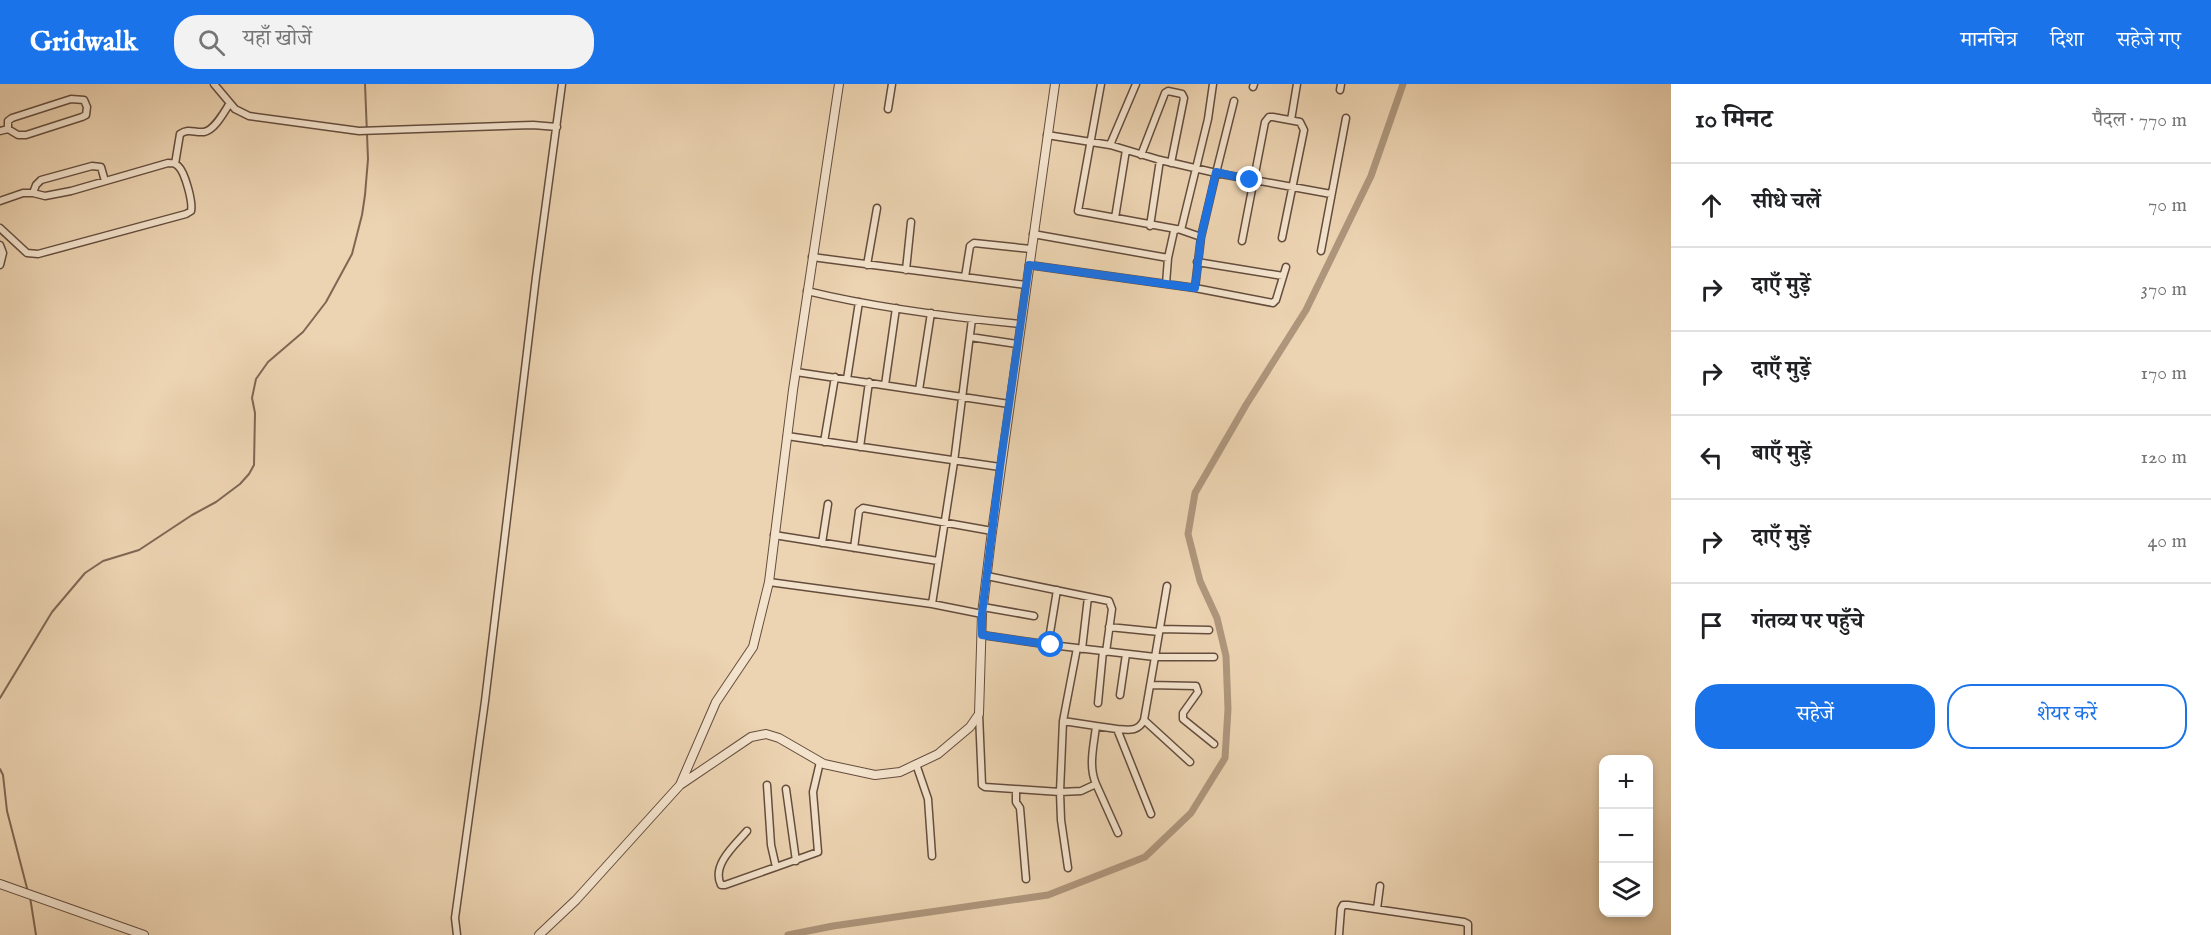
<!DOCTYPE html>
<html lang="hi">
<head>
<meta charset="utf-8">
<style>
	body { margin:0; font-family:"IM FELL English","Noto Serif Devanagari",serif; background:#f2f2f2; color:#202124 }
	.controls { position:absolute; right:18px; bottom:18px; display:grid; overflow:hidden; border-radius:12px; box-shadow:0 3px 9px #0003 }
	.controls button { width:54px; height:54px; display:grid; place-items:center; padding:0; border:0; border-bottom:2px solid #e0e0e0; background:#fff; color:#202124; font:30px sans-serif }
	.stop { position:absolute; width:18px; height:18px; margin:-14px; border:4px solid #1a73e8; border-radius:50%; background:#fff }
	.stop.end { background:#1a73e8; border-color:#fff; box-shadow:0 2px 6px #0008 }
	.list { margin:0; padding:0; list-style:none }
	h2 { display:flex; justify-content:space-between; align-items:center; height:78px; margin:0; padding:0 24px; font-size:26px }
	h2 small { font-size:20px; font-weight:400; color:#757577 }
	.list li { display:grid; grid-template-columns:39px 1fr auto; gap:18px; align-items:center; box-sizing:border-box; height:84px; padding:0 24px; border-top:2px solid #e0e0e0 }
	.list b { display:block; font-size:22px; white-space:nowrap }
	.list em { font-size:20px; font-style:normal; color:#757577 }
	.actions { display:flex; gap:12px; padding:18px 24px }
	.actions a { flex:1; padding:14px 0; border:2px solid #1a73e8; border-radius:24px; text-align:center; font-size:21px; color:#1a73e8 }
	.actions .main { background:#1a73e8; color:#fff }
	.icon { flex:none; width:33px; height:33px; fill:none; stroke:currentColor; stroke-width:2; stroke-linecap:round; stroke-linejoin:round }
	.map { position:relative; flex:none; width:1671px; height:851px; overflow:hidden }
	header { display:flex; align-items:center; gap:36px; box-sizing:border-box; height:84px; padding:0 30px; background:#1a73e8; color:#fff }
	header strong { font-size:28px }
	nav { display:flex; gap:33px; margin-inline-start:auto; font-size:21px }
	.search { width:420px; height:54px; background:#f2f2f2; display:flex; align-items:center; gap:15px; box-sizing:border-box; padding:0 21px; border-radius:24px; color:#757577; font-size:22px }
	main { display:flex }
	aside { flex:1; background:#fff }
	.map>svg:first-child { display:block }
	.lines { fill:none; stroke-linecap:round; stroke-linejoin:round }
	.stream { stroke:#7e6753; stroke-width:2 }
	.canal { stroke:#ae967c; stroke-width:7 }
	.minor-casing { stroke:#644d3d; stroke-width:9 }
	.tertiary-casing { stroke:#644d3d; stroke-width:10 }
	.minor { stroke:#f3e2cc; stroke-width:6 }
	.tertiary { stroke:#f3e2cc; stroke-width:8 }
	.route { stroke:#1a73e8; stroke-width:8 }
</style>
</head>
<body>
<header>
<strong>Gridwalk</strong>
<div class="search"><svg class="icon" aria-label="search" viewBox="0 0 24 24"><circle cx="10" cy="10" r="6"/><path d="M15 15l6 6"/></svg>यहाँ खोजें</div>
<nav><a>मानचित्र</a><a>दिशा</a><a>सहेजे गए</a></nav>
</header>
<main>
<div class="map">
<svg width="1671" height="851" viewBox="0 0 1671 851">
	<rect width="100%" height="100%" fill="#ecd3b1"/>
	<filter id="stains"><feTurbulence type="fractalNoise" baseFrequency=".00333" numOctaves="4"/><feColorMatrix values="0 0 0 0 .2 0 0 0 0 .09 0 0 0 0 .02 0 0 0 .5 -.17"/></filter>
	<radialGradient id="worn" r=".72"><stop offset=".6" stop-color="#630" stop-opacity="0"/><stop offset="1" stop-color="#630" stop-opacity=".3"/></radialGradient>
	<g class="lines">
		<path class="stream" d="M0,614L52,528L85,489L103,477L139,466L192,431L216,418L240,400L249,390L254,381L255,329L252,314L256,295L268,278L303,248L326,218L352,170L362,131L365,111L368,75L365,0
			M0,685L3,691L7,727L28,808
			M30,813L36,851"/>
		<path class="canal" d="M788,851L833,842L1048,811L1145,773L1191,729L1225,674L1228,625L1226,572L1217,534L1200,497L1188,450L1195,409L1246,321L1306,226L1371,92L1403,0"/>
		<defs>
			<path id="minor" d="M214,0L235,25L249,32L359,47L533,41L557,43
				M1101,0L1078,127L1176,145
				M1253,3L1254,0
				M1340,6L1341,0
				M1234,17L1216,89L1331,110
				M888,25L892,0
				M1291,36L1297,0
				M0,47L8,45L18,51H26L82,33L86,31L87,23L84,16L71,15L12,34L8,37V45
				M1047,51L1110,61L1160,76L1216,89L1201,153L1195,204
				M1110,61L1136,0
				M1141,71L1165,9L1168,7L1182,10L1184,14L1171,79
				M175,80L180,50C189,44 194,49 204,48C215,46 224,28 230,19
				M33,109L36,101L41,96L92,82L101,83L105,97
				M0,117L23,109H33L45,112L71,107L168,79C173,79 175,79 178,82C185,88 193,118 191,127L186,130L38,170L27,169L0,144
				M1115,134L1126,66
				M1150,142L1160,76
				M1181,146L1208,35L1213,0
				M1033,150L1168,174
				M1242,157L1265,38L1269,33H1273L1300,38L1304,46L1282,154
				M0,161L3,169L0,181
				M1321,167L1346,34
				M812,173L1026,201
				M1197,178L1283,192
				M867,181L877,124
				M1029,181L1195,204L1273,219L1276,216L1286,183
				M906,186L911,138
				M965,193L970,162L974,159L1031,165
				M1166,200L1168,174L1174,147L1178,145L1201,153
				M807,207C877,224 949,233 1020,240
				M970,253L1017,260
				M796,288L1009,320
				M847,295L859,218
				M885,301L896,224
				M919,306L931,229
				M787,352L1000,383
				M824,358L835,293
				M860,363L869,298
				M774,451L938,477
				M822,459L828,420
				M854,464L859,427L863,424L992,447
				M987,492L1109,517L1112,525L1106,568
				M769,498L932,520L982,530
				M1167,502L1155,573H1214
				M932,520L954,378L972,235
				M983,523L1034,532
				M1109,543L1159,548
				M1160,545L1209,546
				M982,551L1051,561L1155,573L1144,636C1138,648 1129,646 1117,645
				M1048,561L1057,506
				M1082,565L1088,513
				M1150,601L1196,602L1198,608L1183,629V635L1214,660
				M1120,611L1126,570
				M1098,619L1103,567
				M979,630L982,701L985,703L1060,708L1061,736L1068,784
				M1144,636L1190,678
				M1063,637L1077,564
				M1096,642L1117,645L1151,730
				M916,680L928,715L932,772
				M1096,700L1081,707L1060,708L1063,637L1096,642C1094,661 1088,682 1096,700L1118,749
				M767,701L771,761L776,783L818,768L813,708L820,678
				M786,705L796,777
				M1016,706V718L1020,724L1026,795
				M747,747C735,761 711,781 721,801H725L776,783
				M1377,825L1380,802
				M457,851L455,834L485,617L536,193L562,0
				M1339,851L1341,825L1343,821H1348L1464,838L1468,840V851"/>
			<path id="tertiary" d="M680,701L751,653L766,650L779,654L824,680L875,691L900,688L938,670L970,643L979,630L982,530L991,455L1055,0
				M0,800L144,851
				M539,851L576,816L680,701L716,618L753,563L769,498L793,306L839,0"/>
		</defs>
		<use href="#minor" class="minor-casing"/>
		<use href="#tertiary" class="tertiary-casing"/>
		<use href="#minor" class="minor"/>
		<use href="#tertiary" class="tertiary"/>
	</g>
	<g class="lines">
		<path class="route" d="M1051,561L982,551V530L1000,383L1029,181L1195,204L1201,153L1216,88L1250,96"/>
	</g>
	<rect width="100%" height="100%" filter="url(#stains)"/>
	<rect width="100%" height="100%" fill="url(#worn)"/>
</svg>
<div class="controls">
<button>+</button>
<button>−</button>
<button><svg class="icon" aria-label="layers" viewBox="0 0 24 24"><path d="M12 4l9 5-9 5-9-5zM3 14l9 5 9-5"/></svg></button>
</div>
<div class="stop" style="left:1051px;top:561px"></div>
<div class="stop end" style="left:1250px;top:96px"></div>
</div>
<aside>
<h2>10 मिनट<small>पैदल · 770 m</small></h2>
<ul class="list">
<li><svg class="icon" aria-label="ahead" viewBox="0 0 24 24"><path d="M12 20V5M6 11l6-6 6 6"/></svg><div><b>सीधे चलें</b></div><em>70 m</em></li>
<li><svg class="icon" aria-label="right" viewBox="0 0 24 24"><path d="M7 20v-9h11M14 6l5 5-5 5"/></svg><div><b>दाएँ मुड़ें</b></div><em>370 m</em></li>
<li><svg class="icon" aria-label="right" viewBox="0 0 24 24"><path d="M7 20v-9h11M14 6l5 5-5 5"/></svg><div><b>दाएँ मुड़ें</b></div><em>170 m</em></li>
<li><svg class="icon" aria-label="left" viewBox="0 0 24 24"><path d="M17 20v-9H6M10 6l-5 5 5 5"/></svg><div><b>बाएँ मुड़ें</b></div><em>120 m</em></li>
<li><svg class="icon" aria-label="right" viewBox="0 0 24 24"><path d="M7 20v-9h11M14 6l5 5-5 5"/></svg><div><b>दाएँ मुड़ें</b></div><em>40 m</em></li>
<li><svg class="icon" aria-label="arrive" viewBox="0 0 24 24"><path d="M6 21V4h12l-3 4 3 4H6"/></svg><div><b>गंतव्य पर पहुँचे</b></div></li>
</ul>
<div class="actions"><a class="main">सहेजें</a><a>शेयर करें</a></div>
</aside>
</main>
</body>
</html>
